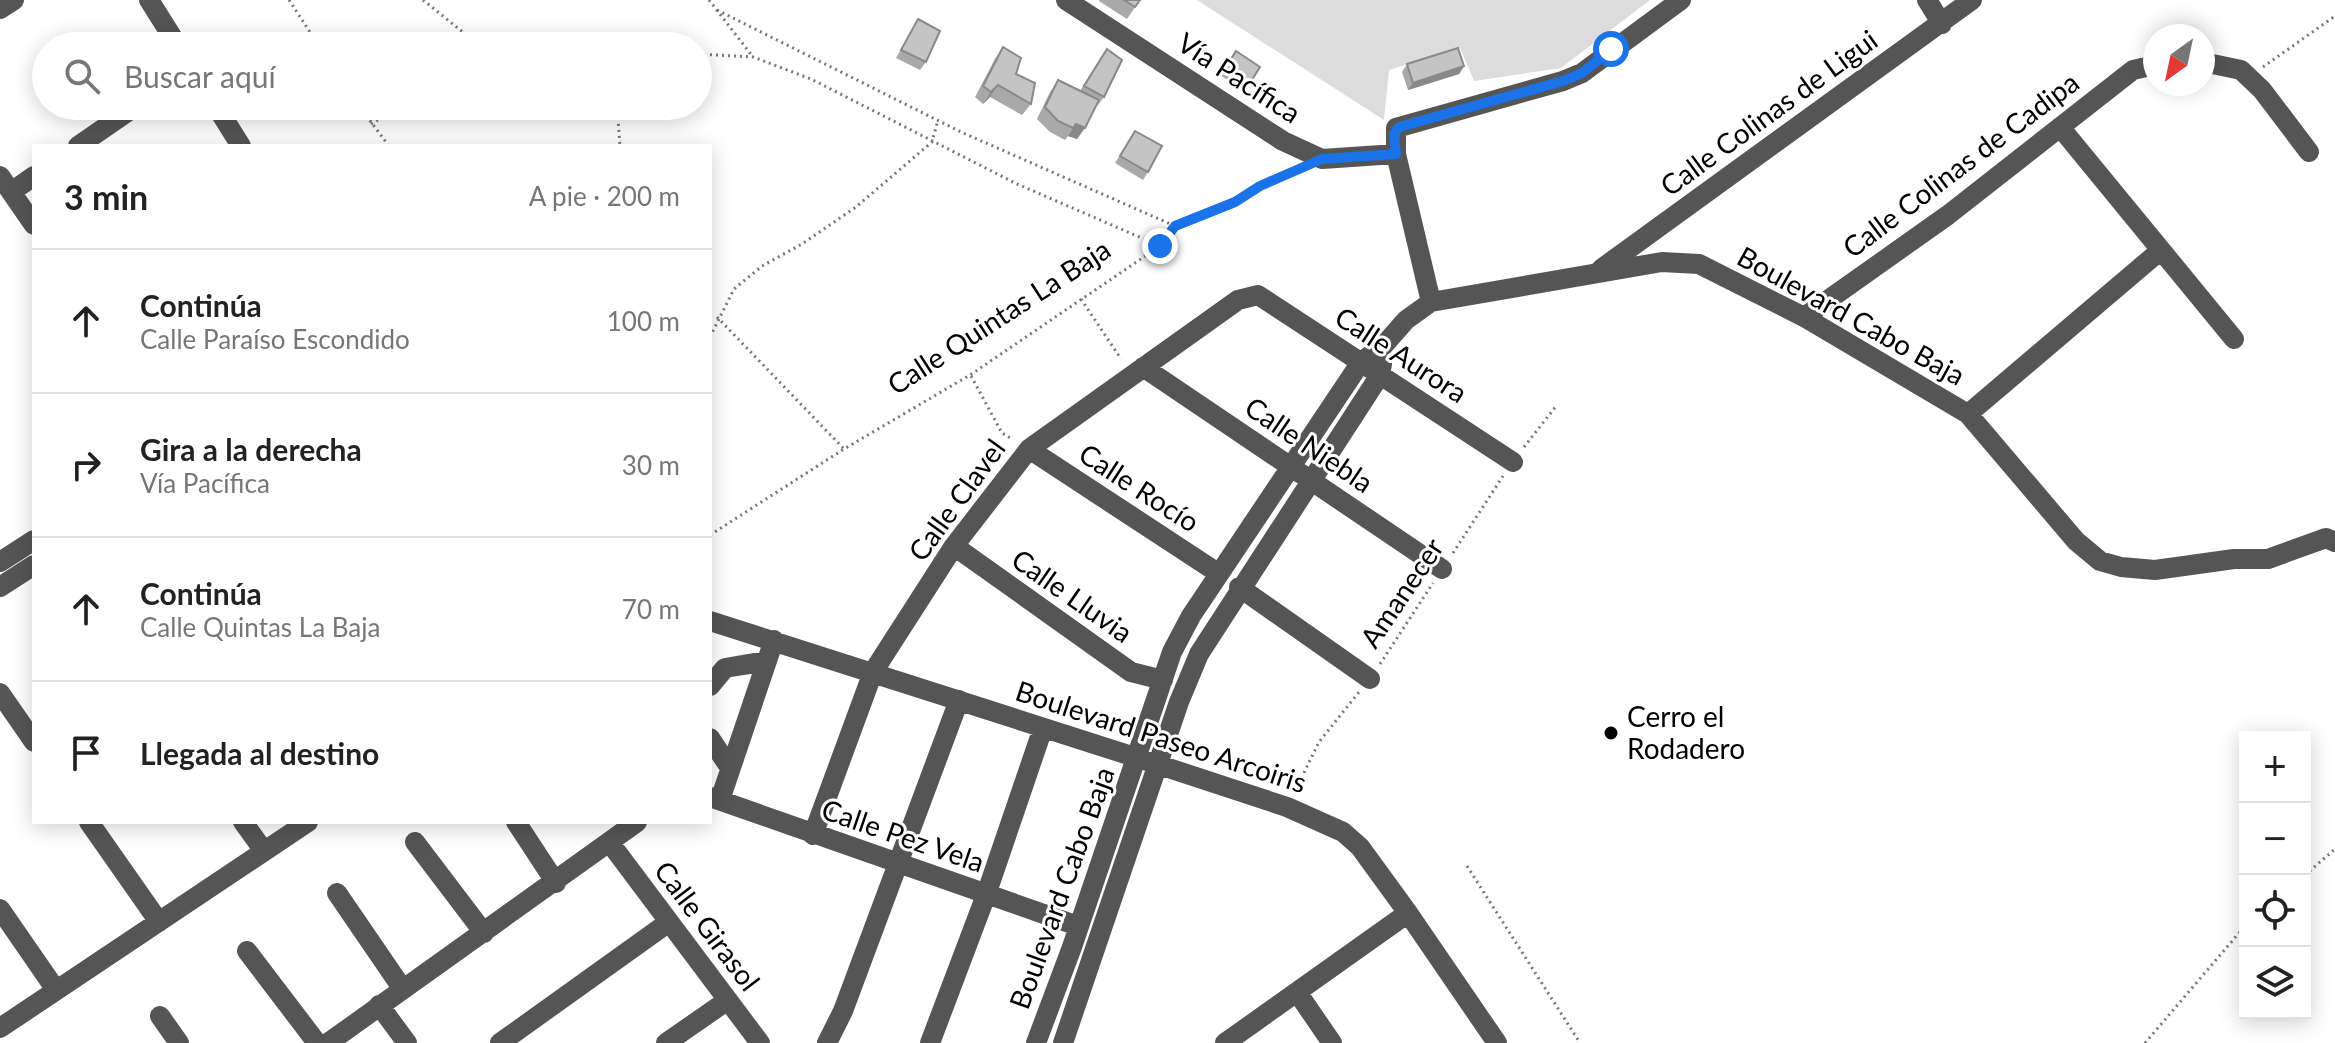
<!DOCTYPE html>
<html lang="es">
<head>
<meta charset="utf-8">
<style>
	body { margin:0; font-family:Lato,sans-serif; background:#f2f2f2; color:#222 }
	.controls { position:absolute; right:24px; bottom:24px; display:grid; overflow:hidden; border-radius:0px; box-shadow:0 4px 20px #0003 }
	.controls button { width:72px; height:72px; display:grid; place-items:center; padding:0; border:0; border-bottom:2px solid #e0e0e0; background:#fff; color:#222; font:40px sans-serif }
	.compass { position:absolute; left:2143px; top:24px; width:72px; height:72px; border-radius:50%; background:#fff; box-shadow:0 4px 20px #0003; rotate:213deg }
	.stop { position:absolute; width:24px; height:24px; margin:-18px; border:6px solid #1a73e8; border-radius:50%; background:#fff }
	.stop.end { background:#1a73e8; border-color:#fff; box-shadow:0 2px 8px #0008 }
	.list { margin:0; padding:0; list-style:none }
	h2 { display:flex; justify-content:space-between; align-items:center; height:104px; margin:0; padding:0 32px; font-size:34px }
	h2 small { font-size:26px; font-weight:400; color:#767676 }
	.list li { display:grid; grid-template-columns:52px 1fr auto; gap:24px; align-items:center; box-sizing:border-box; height:144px; padding:0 32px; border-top:2px solid #e0e0e0 }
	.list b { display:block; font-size:30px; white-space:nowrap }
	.list p { margin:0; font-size:26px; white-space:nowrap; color:#767676 }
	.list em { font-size:26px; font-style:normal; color:#767676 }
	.icon { flex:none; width:44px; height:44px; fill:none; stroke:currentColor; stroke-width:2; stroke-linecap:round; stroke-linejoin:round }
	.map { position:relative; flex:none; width:2335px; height:1043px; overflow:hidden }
	.search { position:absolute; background:#fff; box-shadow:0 4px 20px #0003; left:32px; top:32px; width:680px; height:88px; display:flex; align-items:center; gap:20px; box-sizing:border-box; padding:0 28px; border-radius:44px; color:#767676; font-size:30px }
	.panel { position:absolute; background:#fff; box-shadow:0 4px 20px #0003; left:32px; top:144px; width:680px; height:680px; border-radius:0px }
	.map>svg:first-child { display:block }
	.green { fill:#dcdcdc }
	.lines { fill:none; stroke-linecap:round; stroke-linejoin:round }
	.path { stroke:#777; stroke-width:3; stroke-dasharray:2 4; stroke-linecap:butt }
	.minor { stroke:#555; stroke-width:20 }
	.wall { fill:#a9a9a9 }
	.shaded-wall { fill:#898989 }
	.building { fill:#c4c4c4; stroke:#898989; stroke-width:2 }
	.route { stroke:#1a73e8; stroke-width:10 }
	.poi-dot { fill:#000; stroke:#fff; stroke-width:3 }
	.labels { text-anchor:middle; stroke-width:6; stroke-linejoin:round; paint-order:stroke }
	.street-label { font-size:28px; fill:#000; stroke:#fff }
	.poi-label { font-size:28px; fill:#000; stroke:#fff; text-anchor:start }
</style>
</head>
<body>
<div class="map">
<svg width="2335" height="1043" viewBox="0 0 2335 1043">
	<rect width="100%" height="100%" fill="#fff"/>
	<path class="green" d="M1197,0H1650L1561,68L1474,81L1460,48L1389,70L1384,120Z"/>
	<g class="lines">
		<path class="path" d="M289,0L319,46
			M423,0L474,41L490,46
			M709,0L753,57
			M717,10L961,132L1175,226
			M698,54L753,57L811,79L1015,183L1160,246
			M2263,67L2335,16
			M359,106L389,146
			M617,106L620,146
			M371,124L403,106
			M1081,299L1121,359
			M717,317L844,449
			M710,337L734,289L762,266L802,244L856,207L932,142L938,120
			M971,376L1002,433L1012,439
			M1524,447L1557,405
			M710,535L844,449L970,375L1160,246L1175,226L1235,202L1297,169
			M1453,553L1503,476
			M1380,664L1433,583
			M1296,789L1319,742L1359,692
			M1467,866L1580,1043
			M2305,875L2335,849
			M2145,1043L2245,926"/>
		<path class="minor" d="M149,0L178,46
			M1066,0L1283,141L1322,159L1396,154
			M1927,0L1942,24
			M0,9L14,0
			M2203,62L2241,70L2262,90L2309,152
			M216,106L241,146
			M2060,127L2234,339
			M78,146L136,106
			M0,176L34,225
			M11,192L34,176
			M1601,269L1972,0
			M1431,302L1396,154V128L1563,81L1582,73L1681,0
			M1804,317L1948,215L2133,70L2155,65
			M1143,367L1442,569
			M1968,414L2161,250
			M1029,449L1218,573
			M954,546L1131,672L1163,680
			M0,562L34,540
			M0,587L34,565
			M1239,587L1370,679
			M710,621L1138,758L1287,807L1343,832L1360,847L1408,913L1497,1043
			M710,686L725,668L767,661
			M0,693L34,742
			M710,738L730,768
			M710,797L1078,926
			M720,800L774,640
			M89,822L159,922
			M243,822L264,851
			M516,822L556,883
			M813,835L873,672L954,546L1029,449L1238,300L1258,295L1513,462
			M415,842L484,933
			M610,843L760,1043
			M337,893L402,988
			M0,909L56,990
			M247,951L317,1043
			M1297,992L1332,1043
			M379,1005L407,1043
			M160,1016L179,1043
			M0,1028L308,822
			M328,1043L637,822
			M500,1043L669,922
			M666,1043L728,1000
			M827,1043L843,1011L959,700
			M930,1043L986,895L1043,728
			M1036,1043L1072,947L1172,652L1191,616L1361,362L1384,345L1406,320L1431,302L1662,262L1699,264L1804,317L1968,414L2076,541L2100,561L2121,567L2155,570L2234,559H2268L2326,538L2335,542
			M1063,1043L1179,702L1199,654L1380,375L1382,364
			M1225,1043L1408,913"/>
	</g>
	<path class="wall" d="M1099,0H1140L1127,19L1099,1Z
		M918,19L926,62L920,70L896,58Z
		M1003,47L1031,104L1022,115L990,97L983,104L975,97L995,59Z
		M1236,51L1260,67L1245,91L1220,75Z
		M1101,57L1104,97L1098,105L1097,104L1077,139L1068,136L1065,140L1050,132L1037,119L1050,92L1058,80L1080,91Z
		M1407,64L1464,66L1459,74L1408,90L1402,72Z
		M1135,131L1148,172L1143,180L1115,163Z"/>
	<path class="shaded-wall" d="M1464,66L1459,74L1408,90L1413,83Z
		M998,85L990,97L983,104L991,92Z
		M1076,124L1085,128L1077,139L1068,136Z"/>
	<path class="building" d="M1124,0H1140L1135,7Z
		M918,19L940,31L926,62L901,50Z
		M1003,47L1021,58L1016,74L1035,83L1031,104L998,85L991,92L983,86Z
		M1458,48L1464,66L1413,83L1407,64Z
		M1107,49L1122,60L1104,97L1084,86Z
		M1236,51L1260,67L1250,83L1226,67Z
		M1058,80L1099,100L1085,128L1076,124L1073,128L1058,121L1045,107Z
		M1135,131L1162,146L1148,172L1120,156Z"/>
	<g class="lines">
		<path class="route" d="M1160,246L1175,226L1235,202L1260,186L1322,159L1396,154L1394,134L1399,127L1563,81L1582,73L1611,49"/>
	</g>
	<circle class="poi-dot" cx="1611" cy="733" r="8"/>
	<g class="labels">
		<g class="street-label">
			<text transform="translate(1239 78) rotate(33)" y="10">Vía Pacífica</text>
			<text transform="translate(1769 113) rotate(-36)" y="10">Calle Colinas de Ligui</text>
			<text transform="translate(1961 165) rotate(-37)" y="10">Calle Colinas de Cadipa</text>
			<text transform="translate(1851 316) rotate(29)" y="10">Boulevard Cabo Baja</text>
			<text transform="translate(999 317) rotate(-33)" y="10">Calle Quintas La Baja</text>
			<text transform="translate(1401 355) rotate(33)" y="10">Calle Aurora</text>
			<text transform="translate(1309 445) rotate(34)" y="10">Calle Niebla</text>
			<text transform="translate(1139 488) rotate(33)" y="10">Calle Rocío</text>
			<text transform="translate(957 500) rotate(-54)" y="10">Calle Clavel</text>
			<text transform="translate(1402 593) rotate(-56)" y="10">Amanecer</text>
			<text transform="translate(1072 596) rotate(35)" y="10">Calle Lluvia</text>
			<text transform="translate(1161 737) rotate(18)" y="10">Boulevard Paseo Arcoiris</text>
			<text transform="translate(903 836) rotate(19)" y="10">Calle Pez Vela</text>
			<text transform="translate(1062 888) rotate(-70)" y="10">Boulevard Cabo Baja</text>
			<text transform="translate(707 926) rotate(53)" y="10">Calle Girasol</text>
		</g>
		<g class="poi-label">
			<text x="1627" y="727">Cerro el<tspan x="1627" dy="32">Rodadero</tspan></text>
		</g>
	</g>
</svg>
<div class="controls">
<button>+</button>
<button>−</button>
<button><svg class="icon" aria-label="locate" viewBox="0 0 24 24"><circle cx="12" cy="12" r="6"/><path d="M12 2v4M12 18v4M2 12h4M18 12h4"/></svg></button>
<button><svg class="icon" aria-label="layers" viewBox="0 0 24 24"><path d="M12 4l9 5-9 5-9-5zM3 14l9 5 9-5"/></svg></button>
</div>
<svg class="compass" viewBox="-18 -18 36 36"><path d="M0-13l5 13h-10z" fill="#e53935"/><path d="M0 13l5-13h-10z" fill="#767676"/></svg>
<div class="stop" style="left:1611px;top:49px"></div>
<div class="stop end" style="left:1160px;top:246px"></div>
<div class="search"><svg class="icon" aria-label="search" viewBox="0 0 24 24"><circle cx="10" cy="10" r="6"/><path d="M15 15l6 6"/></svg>Buscar aquí</div>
<section class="panel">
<h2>3 min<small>A pie · 200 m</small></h2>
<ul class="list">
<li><svg class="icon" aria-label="ahead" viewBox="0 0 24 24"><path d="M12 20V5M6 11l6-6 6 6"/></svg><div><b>Continúa</b><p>Calle Paraíso Escondido</p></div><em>100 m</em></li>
<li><svg class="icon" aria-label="right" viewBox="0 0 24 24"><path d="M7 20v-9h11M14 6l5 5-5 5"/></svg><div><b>Gira a la derecha</b><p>Vía Pacífica</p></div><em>30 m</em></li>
<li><svg class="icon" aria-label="ahead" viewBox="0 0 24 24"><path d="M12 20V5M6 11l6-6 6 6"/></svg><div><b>Continúa</b><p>Calle Quintas La Baja</p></div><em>70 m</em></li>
<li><svg class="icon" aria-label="arrive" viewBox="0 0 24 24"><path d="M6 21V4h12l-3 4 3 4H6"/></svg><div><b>Llegada al destino</b></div></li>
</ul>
</section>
</div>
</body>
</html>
